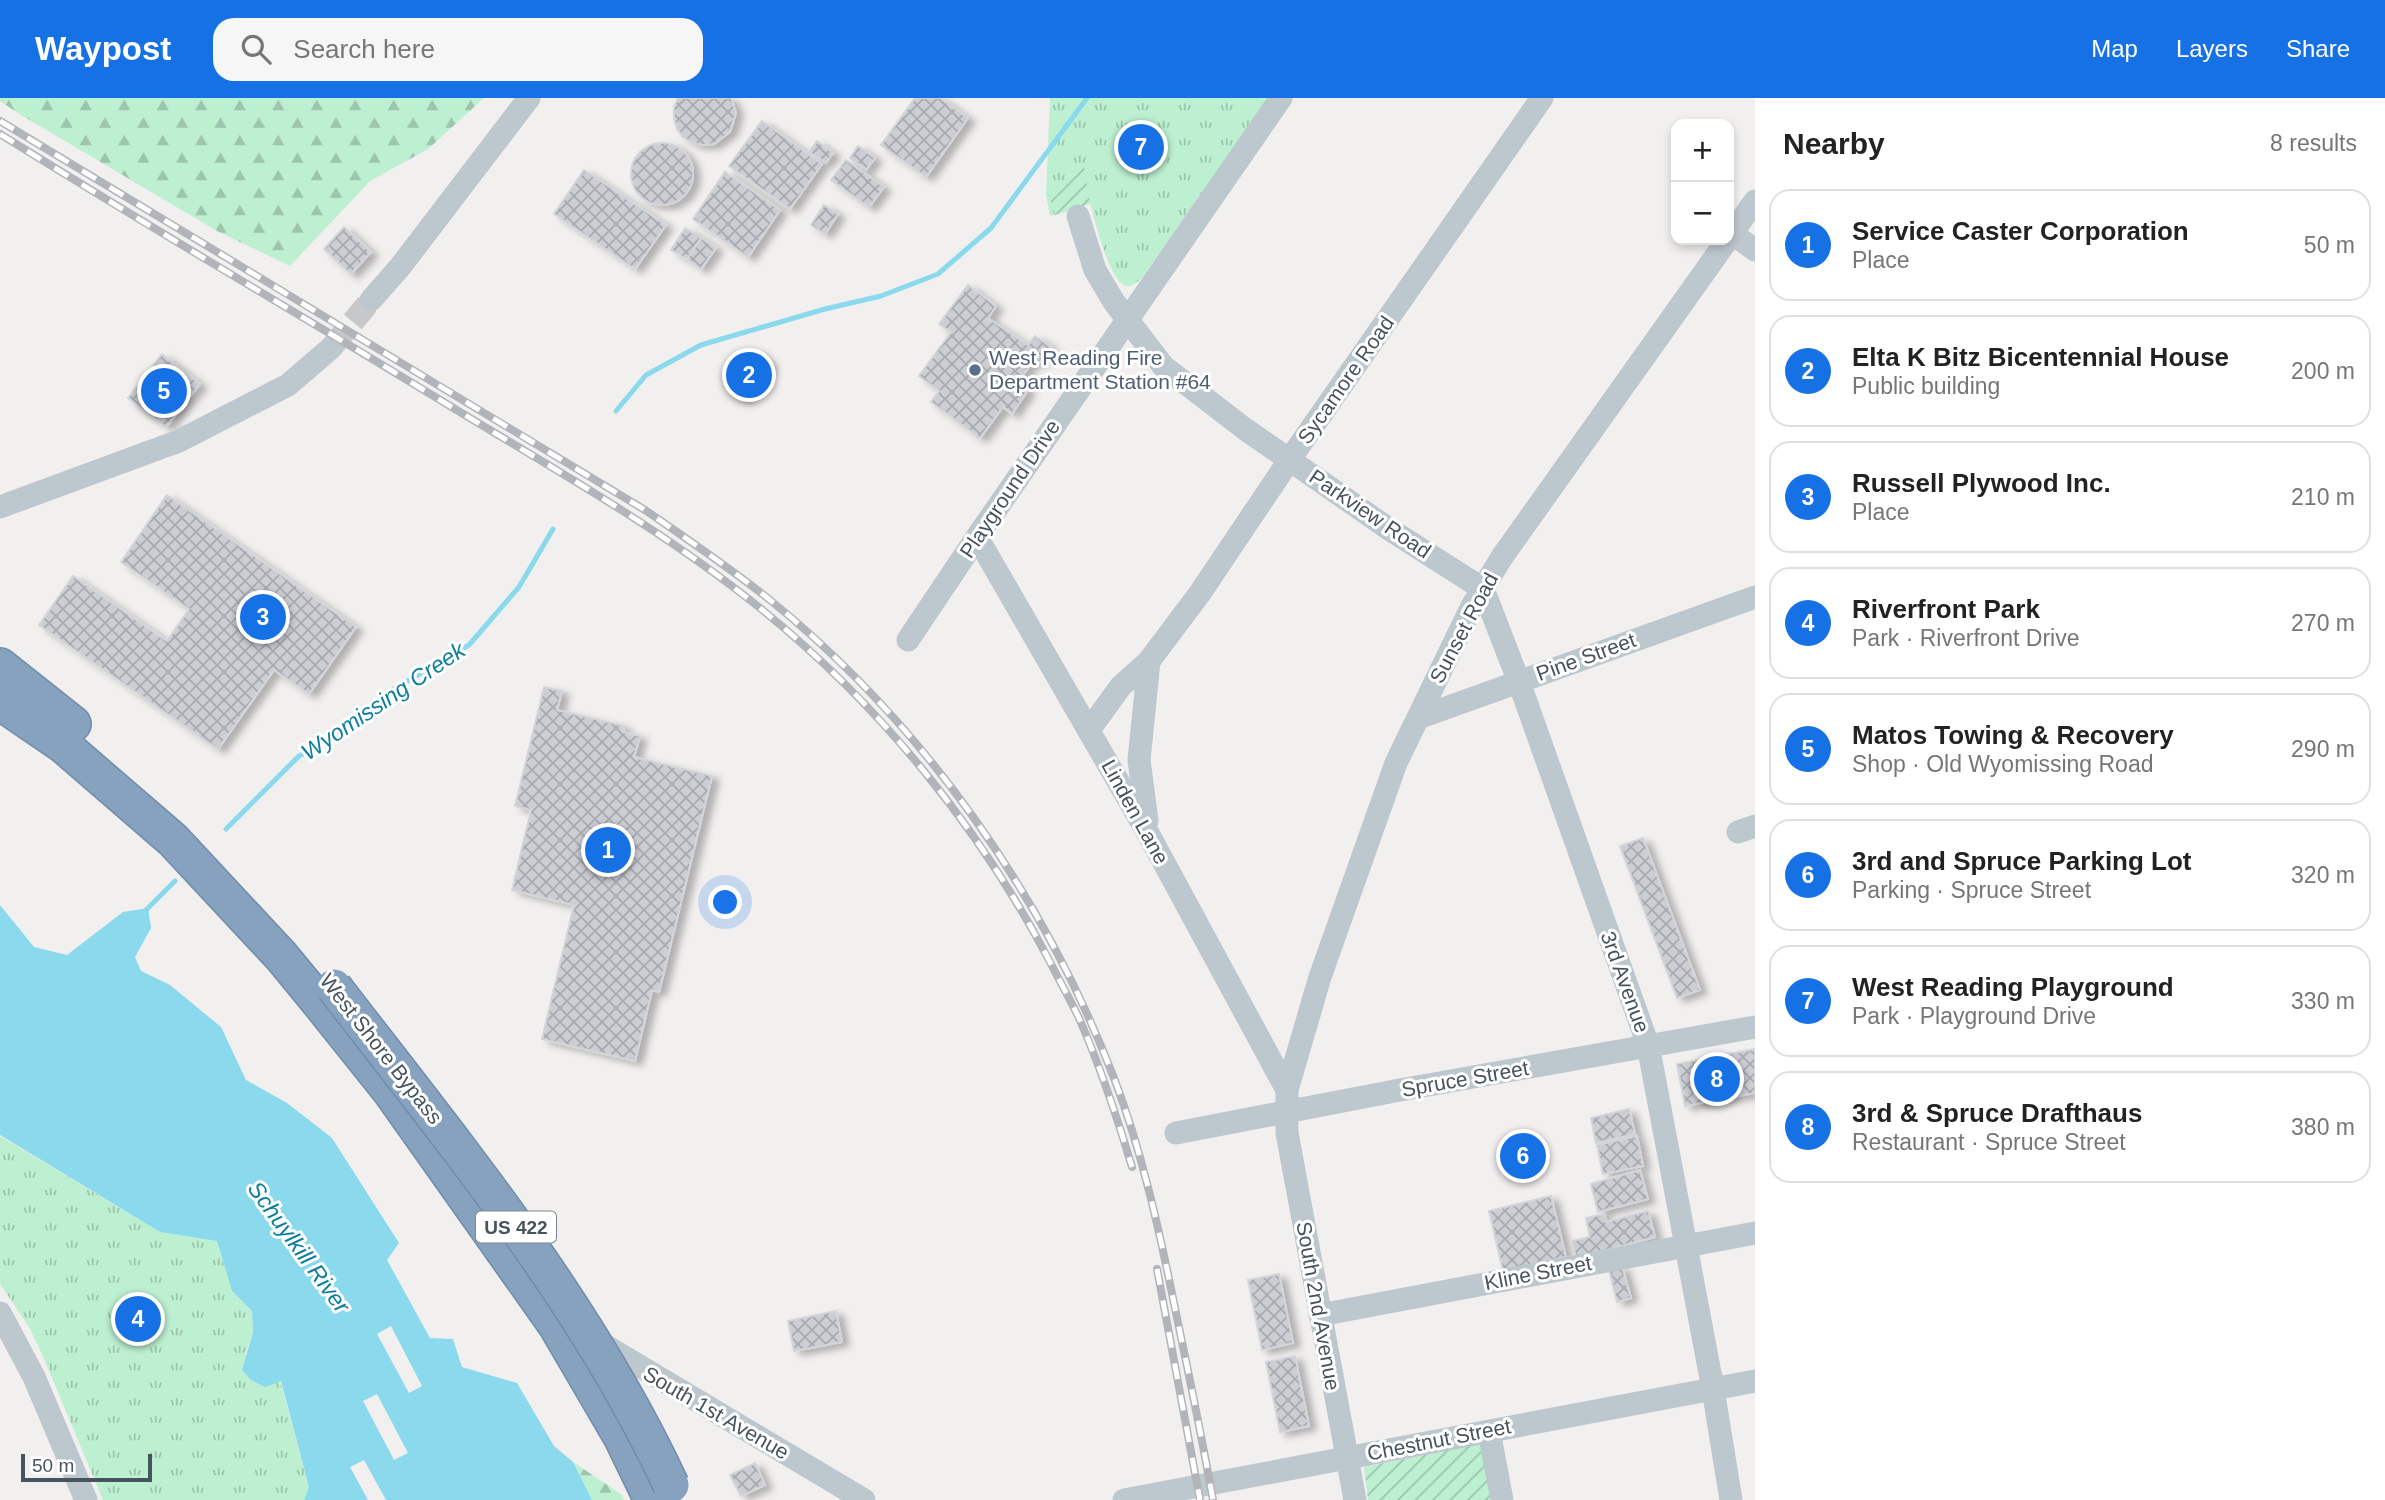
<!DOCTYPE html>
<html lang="en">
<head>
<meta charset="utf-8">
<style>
	body { margin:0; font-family:Arial,sans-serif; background:#f6f6f6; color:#222 }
	.controls { position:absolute; right:21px; top:21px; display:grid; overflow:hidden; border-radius:14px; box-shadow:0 4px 10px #0003 }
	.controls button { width:63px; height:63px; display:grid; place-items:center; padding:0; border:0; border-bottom:2px solid #e0e0e0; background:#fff; color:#222; font:35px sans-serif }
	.scale { position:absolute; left:21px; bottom:18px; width:131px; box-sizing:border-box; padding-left:7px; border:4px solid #47535d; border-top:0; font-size:19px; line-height:24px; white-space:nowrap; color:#47535d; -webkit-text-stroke:5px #fff; paint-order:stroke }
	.you { position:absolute; left:726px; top:805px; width:24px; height:24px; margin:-18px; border:5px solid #fff; border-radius:50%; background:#1a73e8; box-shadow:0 0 0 10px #1a73e833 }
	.badge { display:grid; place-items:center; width:46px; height:46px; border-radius:50%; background:#1671e5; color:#fff; font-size:23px; font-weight:700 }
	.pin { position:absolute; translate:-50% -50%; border:4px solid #fff; box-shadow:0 2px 7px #0006 }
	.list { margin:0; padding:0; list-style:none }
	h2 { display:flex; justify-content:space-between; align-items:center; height:91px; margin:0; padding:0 28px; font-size:30px }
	h2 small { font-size:23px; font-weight:400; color:#767676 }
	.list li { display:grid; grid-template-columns:46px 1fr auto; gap:21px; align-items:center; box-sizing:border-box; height:112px; margin:0 14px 14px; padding:0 14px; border:2px solid #e0e0e0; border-radius:21px }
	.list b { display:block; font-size:26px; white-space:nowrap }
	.list p { margin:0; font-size:23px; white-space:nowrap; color:#767676 }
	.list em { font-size:23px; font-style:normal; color:#767676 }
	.icon { flex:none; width:38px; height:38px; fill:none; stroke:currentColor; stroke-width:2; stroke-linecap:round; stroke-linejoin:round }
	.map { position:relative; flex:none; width:1755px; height:1402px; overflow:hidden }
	header { display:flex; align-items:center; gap:42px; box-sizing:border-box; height:98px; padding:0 35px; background:#1671e5; color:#fff }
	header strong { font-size:33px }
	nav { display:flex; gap:38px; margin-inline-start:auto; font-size:24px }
	.search { width:490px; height:63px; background:#f6f6f6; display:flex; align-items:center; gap:18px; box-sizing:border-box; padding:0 24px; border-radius:21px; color:#767676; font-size:26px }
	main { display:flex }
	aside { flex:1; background:#fff }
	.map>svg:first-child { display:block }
	.forest { fill:url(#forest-firs) }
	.park { fill:url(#park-tufts) }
	.garden { fill:url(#garden-furrows) }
	.water { fill:#8ad9ed; fill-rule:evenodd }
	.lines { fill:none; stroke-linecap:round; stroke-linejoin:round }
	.stream { stroke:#8ad9ed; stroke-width:5 }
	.building { fill:url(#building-cross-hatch); stroke:#d3d5db; stroke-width:2; filter:url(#shadow) }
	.minor-tunnel { stroke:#c7c8ca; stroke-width:23; stroke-dasharray:23 11; stroke-linecap:butt }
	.highway-casing { stroke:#718dab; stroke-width:38 }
	.minor { stroke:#bdc7ce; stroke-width:23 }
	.highway { stroke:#86a2bf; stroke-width:35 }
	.rail-casing { stroke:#b1b5ba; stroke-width:8 }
	.rail { stroke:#fff; stroke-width:5; stroke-dasharray:16; stroke-linecap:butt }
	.highway-bridge-casing { stroke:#718dab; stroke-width:38; stroke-linecap:butt }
	.highway-bridge { stroke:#86a2bf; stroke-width:35 }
	.service-dot { fill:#5c6f8a; stroke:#fff; stroke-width:2.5 }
	.labels { text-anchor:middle; stroke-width:6; stroke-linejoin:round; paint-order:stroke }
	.shield { fill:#fff; stroke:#7e878e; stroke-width:2 }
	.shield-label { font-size:19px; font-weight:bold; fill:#47535d }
	.service-label { font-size:21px; fill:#4e5e75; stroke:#fff; text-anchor:start }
	.street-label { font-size:21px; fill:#47535d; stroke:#fff }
	.water-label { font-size:23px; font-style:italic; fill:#0b7f9d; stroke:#fff }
</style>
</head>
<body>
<header>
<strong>Waypost</strong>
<div class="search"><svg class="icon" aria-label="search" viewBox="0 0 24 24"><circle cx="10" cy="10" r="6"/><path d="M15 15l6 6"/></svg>Search here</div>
<nav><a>Map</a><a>Layers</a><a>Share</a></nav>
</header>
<main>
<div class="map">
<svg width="1755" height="1402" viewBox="0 0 1755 1402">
	<defs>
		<pattern id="forest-firs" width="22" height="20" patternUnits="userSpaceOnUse" patternTransform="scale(1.75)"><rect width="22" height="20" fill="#bdf0d1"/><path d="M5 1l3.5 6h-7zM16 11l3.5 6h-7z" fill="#9bc5ad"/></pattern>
		<pattern id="park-tufts" width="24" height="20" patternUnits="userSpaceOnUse" patternTransform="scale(1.75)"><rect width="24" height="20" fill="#bdf0d1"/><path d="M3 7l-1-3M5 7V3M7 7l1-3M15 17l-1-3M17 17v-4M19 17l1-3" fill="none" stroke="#9bc5ad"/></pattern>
		<pattern id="garden-furrows" width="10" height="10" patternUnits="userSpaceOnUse" patternTransform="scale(1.75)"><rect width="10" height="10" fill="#bdf0d1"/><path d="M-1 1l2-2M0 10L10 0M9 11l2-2" fill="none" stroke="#9bc5ad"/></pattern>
		<pattern id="building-cross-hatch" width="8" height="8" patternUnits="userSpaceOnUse" patternTransform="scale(1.75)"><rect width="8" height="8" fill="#ccced4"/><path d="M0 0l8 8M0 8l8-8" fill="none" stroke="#a7aaaf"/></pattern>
		<filter id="shadow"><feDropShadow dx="7" dy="4" stdDeviation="3.5" flood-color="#0004"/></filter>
	</defs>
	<rect width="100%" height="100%" fill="#f2efef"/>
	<path class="forest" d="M0,0H484L428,51L370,83L290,168L217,133L21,17L0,3Z
		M573,1364L621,1396L624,1402H592Z"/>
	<path class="park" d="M1050,0H1269L1141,181C1137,184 1132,189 1126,188C1109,183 1095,122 1090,106L1050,118L1046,97Z
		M0,1038L160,1134L217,1143L232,1193L252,1213L253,1234L245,1258L280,1282L309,1389L304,1402H103L42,1256L29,1229L0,1186Z"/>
	<path class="garden" d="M1084,68L1090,106L1055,117L1051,103Z
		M1480,1346L1491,1402H1368L1364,1369Z"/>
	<path class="water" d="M0,807L34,849L67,857L123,814L148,810L151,830L135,859L141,873L170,887L221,929L246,982L287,1005L332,1040L399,1145L387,1162L430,1240L453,1241L462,1269L517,1285L554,1348L573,1364L592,1402H386L364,1362L350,1369L368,1402H304L309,1389L281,1283L265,1289L251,1282L242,1272L253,1234L252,1213L232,1193L217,1143L160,1134L0,1037ZM391,1228L422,1288L409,1295L377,1236ZM377,1296L408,1355L394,1362L363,1303Z"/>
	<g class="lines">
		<path class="stream" d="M616,313L646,277L701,247L825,211L881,198L938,176L991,130L1087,0
			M226,731L299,658L336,638L382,598L469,547L519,489L553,431
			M145,813L175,783"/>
	</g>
	<path class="building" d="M678,0H731L736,15L730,34L714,46L703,47L693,45L683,39L677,31L674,20V9Z
		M915,0H940L968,20L926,79L881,47Z
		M762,23L822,66L790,111L729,68Z
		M817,43L833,55L826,65L809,54Z
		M631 76a31 31 0 1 1 62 0a31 31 0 1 1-62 0Z
		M858,48L875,60L866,72L850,60Z
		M846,62L884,89L869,109L831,82Z
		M584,72L666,127L635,171L554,116Z
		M725,74L780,112L748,159L693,121Z
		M824,107L838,116L825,136L811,127Z
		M344,129L371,154L351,176L324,151Z
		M685,130L701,140L687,161L671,152Z
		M701,140L716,150L701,171L687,161Z
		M968,187L996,208L988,220L1028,247L1035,238L1051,249L1039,265L1034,262L1018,284L1028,292L1012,316L1003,309L980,340L931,304L939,293L919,278L951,234L939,226Z
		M754,254L770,266L743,301L727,288Z
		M162,256L200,286L166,329L128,300Z
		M167,397L356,529L309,596L274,572L218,651L39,527L73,478L167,543L189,511L121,464Z
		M544,589L562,593L557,612L624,628L623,634L640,638L634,659L712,678L659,894L652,892L635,963L542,941L574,807L512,792L531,712L515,708Z
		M1643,740L1700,892L1677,900L1620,748Z
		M1755,951V995L1685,1008L1677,966Z
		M1629,1011L1635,1036L1596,1045L1591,1020Z
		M1637,1038L1643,1068L1603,1076L1597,1047Z
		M1640,1072L1648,1101L1598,1114L1591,1086Z
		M1551,1098L1566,1159L1503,1173L1489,1113Z
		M1648,1113L1655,1139L1576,1160L1572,1143L1590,1139L1586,1120L1604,1116L1606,1124Z
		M1622,1168L1631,1200L1617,1204L1609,1172Z
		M1279,1176L1293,1245L1262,1252L1248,1182Z
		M836,1213L842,1244L794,1253L788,1223Z
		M1295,1258L1309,1328L1280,1334L1266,1264Z
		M755,1365L765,1387L741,1398L730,1377Z"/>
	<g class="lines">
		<path class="minor-tunnel" d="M331,250L371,202"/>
		<defs>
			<path id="highway" d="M0,568L73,626
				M0,604L63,647L173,742L282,859L319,904L391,994L556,1227L622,1340L652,1402"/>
		</defs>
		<use href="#highway" class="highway-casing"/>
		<path class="minor" d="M1078,118L1095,172L1114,204L1163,268L1245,331L1389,431L1483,491L1519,584L1648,947L1713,1291L1731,1402
			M1733,136L1755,152
			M371,202L400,169L529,0
			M0,409L179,343L288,287L331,250
			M977,439L1149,737L1287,992
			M908,542L977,439L1281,0
			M1418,620L1755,499
			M1089,632L1121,588L1149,563L1200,495L1290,361L1542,0
			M1147,723L1139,662L1149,563
			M1738,734L1755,728
			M1176,1035L1400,992L1755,929
			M0,1215L34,1279L86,1402
			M1320,1217L1755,1135
			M599,1244L864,1402
			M1489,1333L1502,1402
			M1124,1402L1755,1283
			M1355,1402L1287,1035V992L1320,879L1396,665L1472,508L1502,459L1755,103"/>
		<use href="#highway" class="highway"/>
		<defs>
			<path id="rail" d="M0,23L645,412C687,441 730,470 770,502C924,627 1043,796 1114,980C1143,1056 1160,1136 1176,1215C1189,1277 1202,1340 1213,1402
				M0,36C151,130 304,219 455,311C559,374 666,434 760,510C880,607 979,728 1050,864C1059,882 1070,901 1079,920C1100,968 1117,1019 1132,1069
				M1157,1171L1200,1402"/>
		</defs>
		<use href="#rail" class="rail-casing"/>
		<use href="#rail" class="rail"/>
		<defs>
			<path id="highway-bridge" d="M334,889C456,1048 586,1204 671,1387"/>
		</defs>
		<use href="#highway-bridge" class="highway-bridge-casing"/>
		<use href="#highway-bridge" class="highway-bridge"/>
	</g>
	<circle class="service-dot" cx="975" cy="272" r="7"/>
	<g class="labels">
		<rect class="shield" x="476" y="1113.5" width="80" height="31" rx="5"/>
		<g class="shield-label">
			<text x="516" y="1136">US 422</text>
		</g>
		<g class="service-label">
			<text x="989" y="267">West Reading Fire<tspan x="989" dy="24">Department Station #64</tspan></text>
		</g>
		<g class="street-label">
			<text transform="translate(1346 282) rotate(-55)" y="7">Sycamore Road</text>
			<text transform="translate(1010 391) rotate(-56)" y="7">Playground Drive</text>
			<text transform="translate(1370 416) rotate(34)" y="7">Parkview Road</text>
			<text transform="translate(1464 530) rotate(-62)" y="7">Sunset Road</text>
			<text transform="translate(1586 559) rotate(-20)" y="7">Pine Street</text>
			<text transform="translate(1135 714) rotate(61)" y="7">Linden Lane</text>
			<text transform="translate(1625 884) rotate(70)" y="7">3rd Avenue</text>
			<text transform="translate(381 951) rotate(52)" y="7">West Shore Bypass</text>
			<text transform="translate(1465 981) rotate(-10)" y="7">Spruce Street</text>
			<text transform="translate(1538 1175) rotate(-11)" y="7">Kline Street</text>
			<text transform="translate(1318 1208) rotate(80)" y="7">South 2nd Avenue</text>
			<text transform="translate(716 1315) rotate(30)" y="7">South 1st Avenue</text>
			<text transform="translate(1439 1342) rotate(-11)" y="7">Chestnut Street</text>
		</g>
		<g class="water-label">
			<text transform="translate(383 603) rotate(-34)" y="8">Wyomissing Creek</text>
			<text transform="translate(299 1149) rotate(54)" y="8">Schuylkill River</text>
		</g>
	</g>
</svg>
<div class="controls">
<button>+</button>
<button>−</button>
</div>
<div class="scale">50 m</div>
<div class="you"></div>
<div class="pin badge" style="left:608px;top:752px">1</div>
<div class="pin badge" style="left:749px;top:277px">2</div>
<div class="pin badge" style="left:263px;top:519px">3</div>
<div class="pin badge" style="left:138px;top:1221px">4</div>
<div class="pin badge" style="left:164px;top:293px">5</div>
<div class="pin badge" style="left:1523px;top:1058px">6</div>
<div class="pin badge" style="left:1141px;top:49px">7</div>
<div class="pin badge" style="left:1717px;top:981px">8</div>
</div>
<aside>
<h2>Nearby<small>8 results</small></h2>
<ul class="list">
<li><span class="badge">1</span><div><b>Service Caster Corporation</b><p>Place</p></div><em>50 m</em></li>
<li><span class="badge">2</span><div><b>Elta K Bitz Bicentennial House</b><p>Public building</p></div><em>200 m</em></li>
<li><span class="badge">3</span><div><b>Russell Plywood Inc.</b><p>Place</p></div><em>210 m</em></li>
<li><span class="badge">4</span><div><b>Riverfront Park</b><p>Park · Riverfront Drive</p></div><em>270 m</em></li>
<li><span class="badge">5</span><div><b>Matos Towing &amp; Recovery</b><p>Shop · Old Wyomissing Road</p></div><em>290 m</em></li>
<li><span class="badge">6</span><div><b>3rd and Spruce Parking Lot</b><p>Parking · Spruce Street</p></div><em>320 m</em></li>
<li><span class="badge">7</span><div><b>West Reading Playground</b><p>Park · Playground Drive</p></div><em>330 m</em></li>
<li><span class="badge">8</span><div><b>3rd &amp; Spruce Drafthaus</b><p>Restaurant · Spruce Street</p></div><em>380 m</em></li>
</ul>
</aside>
</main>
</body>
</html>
